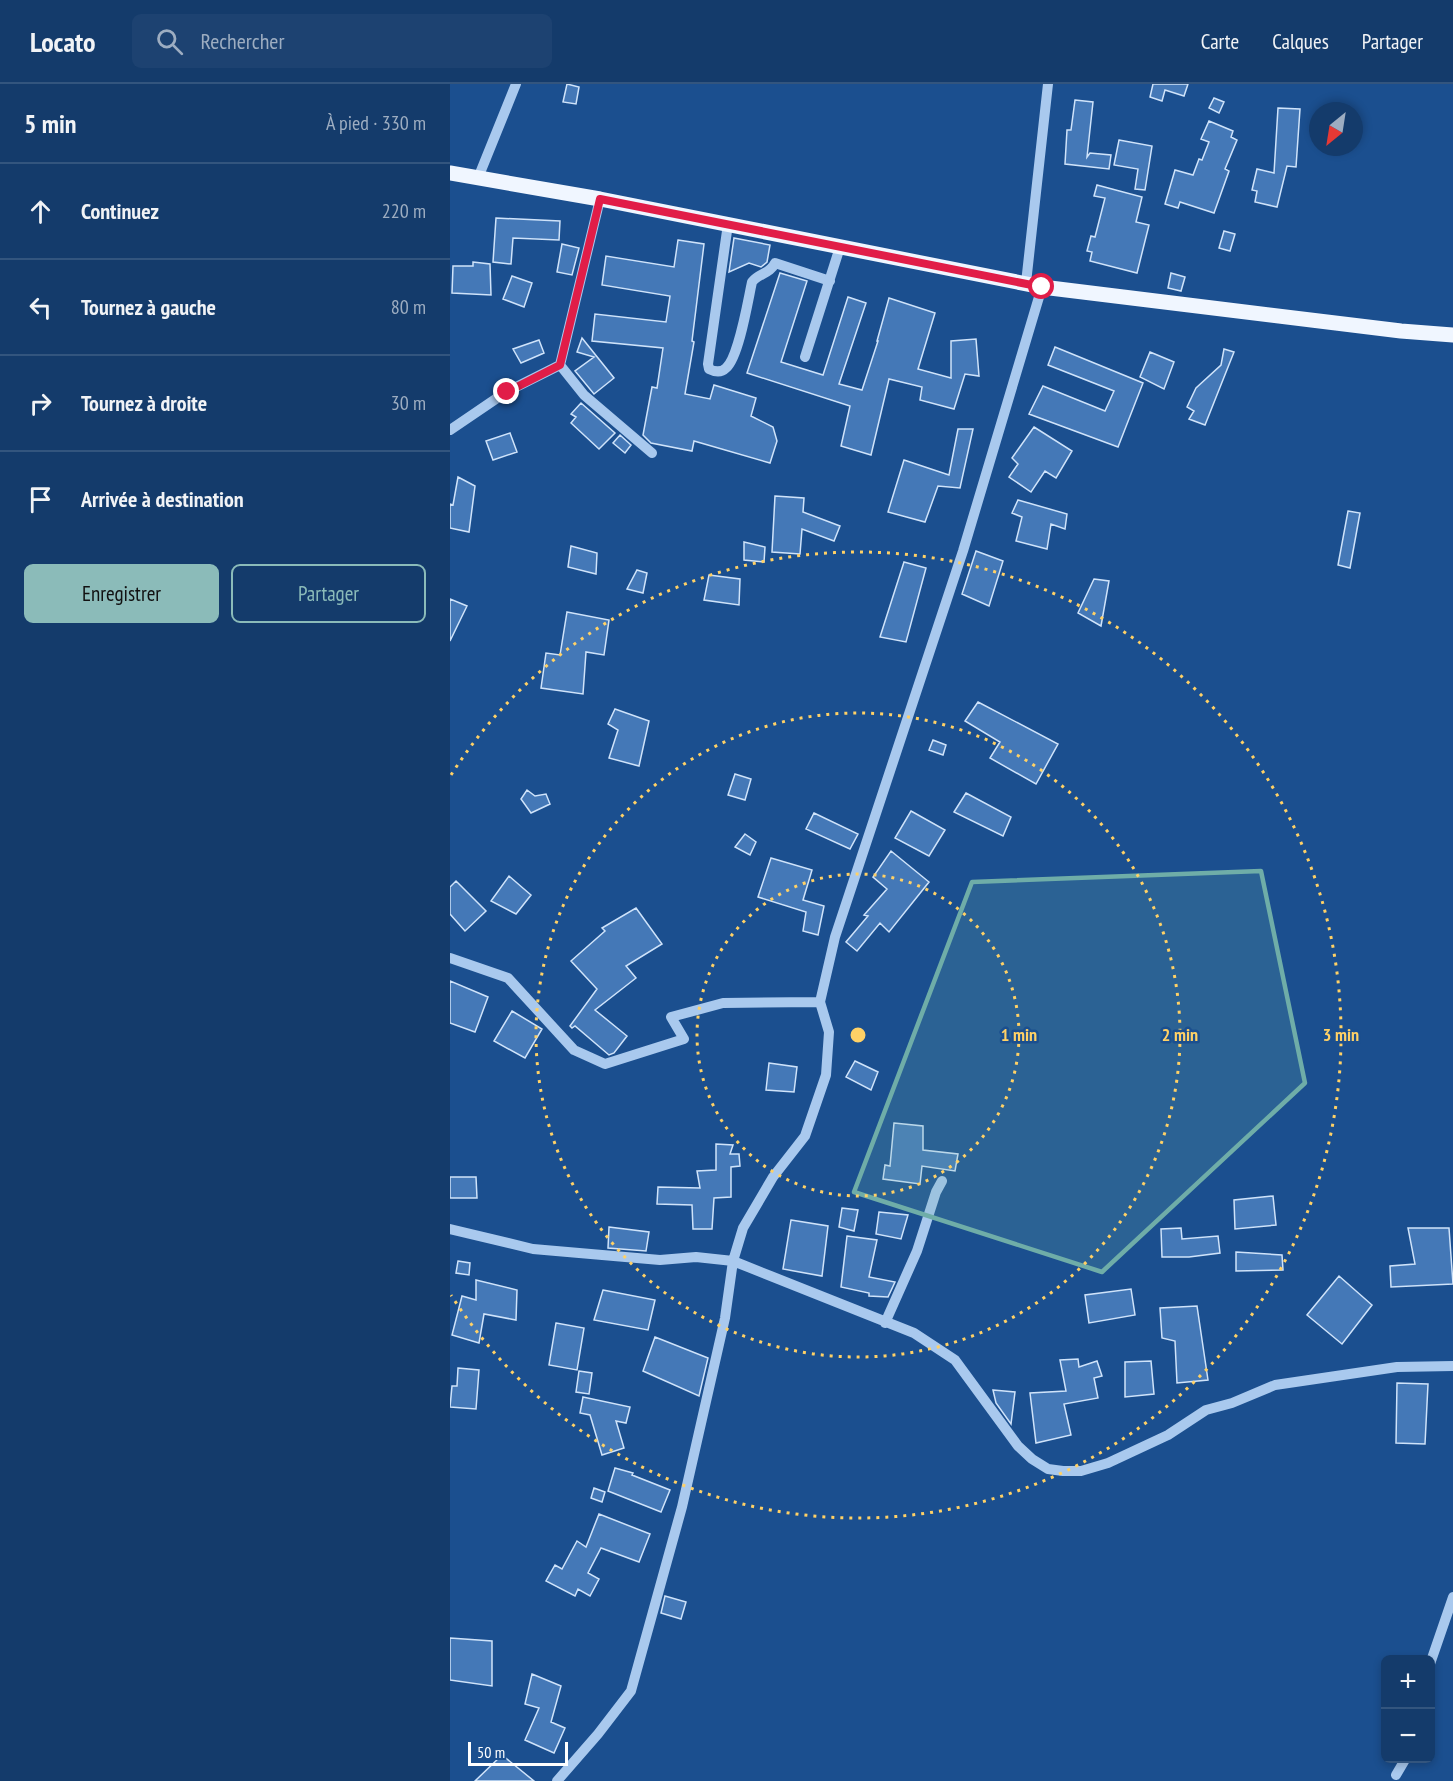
<!DOCTYPE html>
<html lang="fr">
<head>
<meta charset="utf-8">
<style>
	body { margin:0; font-family:"PT Sans Narrow",sans-serif; background:#1d4271; color:#f1f3f6 }
	.controls { position:absolute; right:18px; bottom:18px; display:grid; overflow:hidden; border-radius:9px; box-shadow:0 3px 9px #0003 }
	.controls button { width:54px; height:54px; display:grid; place-items:center; padding:0; border:0; border-bottom:2px solid #33557e; background:#143b6b; color:#f1f3f6; font:30px sans-serif }
	.compass { position:absolute; left:859px; top:18px; width:54px; height:54px; border-radius:50%; background:#143b6b; box-shadow:0 3px 9px #0003; rotate:210deg }
	.scale { position:absolute; left:18px; bottom:15px; width:100px; box-sizing:border-box; padding-left:6px; border:3px solid #fff; border-top:0; font-size:16px; line-height:21px; white-space:nowrap; color:#fff; -webkit-text-stroke:4px #1b4f8f; paint-order:stroke }
	.stop { position:absolute; width:18px; height:18px; margin:-14px; border:4px solid #e11d48; border-radius:50%; background:#fff }
	.stop.end { background:#e11d48; border-color:#fff; box-shadow:0 2px 6px #0008 }
	.list { margin:0; padding:0; list-style:none }
	h2 { display:flex; justify-content:space-between; align-items:center; height:78px; margin:0; padding:0 24px; font-size:26px }
	h2 small { font-size:20px; font-weight:400; color:#9dadc1 }
	.list li { display:grid; grid-template-columns:39px 1fr auto; gap:18px; align-items:center; box-sizing:border-box; height:96px; padding:0 24px; border-top:2px solid #33557e }
	.list b { display:block; font-size:22px; white-space:nowrap }
	.list em { font-size:20px; font-style:normal; color:#9dadc1 }
	.actions { display:flex; gap:12px; padding:18px 24px }
	.actions a { flex:1; padding:14px 0; border:2px solid #8bbbb9; border-radius:9px; text-align:center; font-size:21px; color:#8bbbb9 }
	.actions .main { background:#8bbbb9; color:#111 }
	.icon { flex:none; width:33px; height:33px; fill:none; stroke:currentColor; stroke-width:2; stroke-linecap:round; stroke-linejoin:round }
	.map { position:relative; flex:none; width:1003px; height:1697px; overflow:hidden }
	header { display:flex; align-items:center; gap:36px; box-sizing:border-box; height:84px; padding:0 30px; background:#143b6b; border-bottom:2px solid #33557e }
	header strong { font-size:28px }
	nav { display:flex; gap:33px; margin-inline-start:auto; font-size:21px }
	.search { width:420px; height:54px; background:#1d4271; display:flex; align-items:center; gap:15px; box-sizing:border-box; padding:0 21px; border-radius:9px; color:#9dadc1; font-size:22px }
	main { display:flex }
	aside { flex:1; background:#143b6b }
	.map>svg:first-child { display:block }
	.building { fill:#4478b7; stroke:#cfe3fa; stroke-width:1.5 }
	.lines { fill:none; stroke-linecap:round; stroke-linejoin:round }
	.minor { stroke:#a9c9ee; stroke-width:10 }
	.major { stroke:#f0f6ff; stroke-width:15 }
	.route { stroke:#e11d48; stroke-width:8 }
	.marked { fill:#6fada8; fill-opacity:0.2; stroke:#6fada8; stroke-width:4.5; stroke-linejoin:round }
	.ring { fill:none; stroke:#ffd166; stroke-width:3; stroke-dasharray:3 6 }
	.centre { fill:#ffd166; stroke:#1b4f8f; stroke-width:3 }
	.ring-label { font-size:18px; text-anchor:middle; font-weight:bold; fill:#ffd166; stroke:#1b4f8f; stroke-width:5; stroke-linejoin:round; paint-order:stroke }
</style>
</head>
<body>
<header>
<strong>Locato</strong>
<div class="search"><svg class="icon" aria-label="search" viewBox="0 0 24 24"><circle cx="10" cy="10" r="6"/><path d="M15 15l6 6"/></svg>Rechercher</div>
<nav><a>Carte</a><a>Calques</a><a>Partager</a></nav>
</header>
<main>
<aside>
<h2>5 min<small>À pied · 330 m</small></h2>
<ul class="list">
<li><svg class="icon" aria-label="ahead" viewBox="0 0 24 24"><path d="M12 20V5M6 11l6-6 6 6"/></svg><div><b>Continuez</b></div><em>220 m</em></li>
<li><svg class="icon" aria-label="left" viewBox="0 0 24 24"><path d="M17 20v-9H6M10 6l-5 5 5 5"/></svg><div><b>Tournez à gauche</b></div><em>80 m</em></li>
<li><svg class="icon" aria-label="right" viewBox="0 0 24 24"><path d="M7 20v-9h11M14 6l5 5-5 5"/></svg><div><b>Tournez à droite</b></div><em>30 m</em></li>
<li><svg class="icon" aria-label="arrive" viewBox="0 0 24 24"><path d="M6 21V4h12l-3 4 3 4H6"/></svg><div><b>Arrivée à destination</b></div></li>
</ul>
<div class="actions"><a class="main">Enregistrer</a><a>Partager</a></div>
</aside>
<div class="map">
<svg width="1003" height="1697" viewBox="0 0 1003 1697">
	<rect width="100%" height="100%" fill="#1b4f8f"/>
	<path class="building" d="M117,0L129,3L126,20L113,18Z
		M703,0H738L734,12L715,6L712,17L700,13Z
		M764,14L774,18L769,29L759,24Z
		M625,16L643,18L637,73L640,69L661,71L659,85L615,80L617,46H621Z
		M828,24L850,25L846,83L837,82L827,123L805,118L807,107L802,106L807,85L824,89Z
		M759,37L783,47L781,53L787,56L775,85L779,87L764,129L730,118L728,124L715,120L725,86L743,91L749,75L752,76L759,58L751,55Z
		M669,56L702,62L695,106L685,105L688,85L664,81Z
		M647,101L692,113L686,138L699,141L687,189L640,177L642,168L637,167L641,152L645,153L655,114L644,112Z
		M46,134L110,137L109,156L63,154L61,180L43,178Z
		M774,147L785,150L780,167L769,164Z
		M284,154L320,161L317,178L311,183L299,179L279,188Z
		M228,156L254,160L242,257L244,258L235,310L260,315L264,301L306,314L301,332L323,343L327,357L320,379L244,357L242,367L201,359L193,351L202,303L207,304L213,264L142,257L145,230L216,238L220,212L152,201L156,172L224,183Z
		M112,160L129,164L122,191L107,188Z
		M23,178L40,180L41,211L2,209L3,182H23Z
		M330,189L357,197L331,278L373,291L398,213L416,219L389,300L412,306L428,257H427L439,214L485,229L468,285L501,294V257L526,255L529,292L515,290L504,325L470,316L472,303L439,295L421,371L391,362L400,322L297,289Z
		M721,189L735,193L731,207L718,204Z
		M62,192L82,199L74,223L53,215Z
		M132,254L164,294L144,310L125,287L144,273L127,268Z
		M89,256L94,269L71,279L63,265Z
		M605,263L693,299L668,363L579,330L593,302L655,327L664,307L598,281Z
		M774,265L784,268L755,341L739,335L744,327L737,323L746,304L771,281Z
		M700,268L724,278L714,305L690,293Z
		M131,319L165,349L149,365L121,339L126,333L121,330Z
		M584,343L622,367L606,394L595,387L581,408L559,393L568,380L562,374Z
		M508,345H523L510,404L488,402L475,438L438,428L454,376L499,391Z
		M60,349L67,368L43,376L36,357Z
		M170,351L181,361L175,369L163,359Z
		M8,393L25,402L19,448L0,444V420L3,421Z
		M325,412L354,414L353,428L390,442L384,457L352,445L350,470L322,468Z
		M568,416L617,430L615,445L601,440L597,465L566,457L572,433L562,429Z
		M898,427L910,429L900,484L888,481Z
		M294,458L315,463L314,478L294,476Z
		M121,462L147,469L146,490L118,483Z
		M526,467L553,477L539,522L512,510Z
		M454,478L476,484L456,558L430,553Z
		M187,486L197,489L193,509L177,505Z
		M259,491L290,495L289,521L254,516Z
		M644,495L659,497L651,542L628,529Z
		M0,515L17,522L0,557Z
		M117,528L159,536L154,571L136,568L133,610L91,604L96,569L110,571Z
		M528,618L608,660L586,700L540,674L550,658L515,637Z
		M165,625L199,637L189,682L159,674L168,646L158,640Z
		M483,656L496,661L493,671L479,666Z
		M285,690L301,695L295,716L278,711Z
		M77,706L85,712L96,710L100,720L81,729L71,715Z
		M516,709L561,733L553,752L504,728Z
		M461,727L495,746L479,772L445,754Z
		M364,729L408,750L400,765L356,745Z
		M295,750L306,758L300,771L285,763Z
		M441,767L479,798L439,848L430,839L407,867L396,858L418,832L414,831L437,805L423,793Z
		M321,774L362,786L353,816L374,822L368,851L353,847L356,828L308,813Z
		M59,792L81,811L66,830L41,817Z
		M6,797L36,827L15,847L0,830V803Z
		M186,824L212,860L176,882L186,894L145,926L177,952L164,969L159,971L125,942L122,944L120,942L147,905L121,877L155,847L152,844Z
		M0,897L38,913L25,948L0,939Z
		M62,927L92,945L75,974L44,957Z
		M405,977L428,988L421,1006L396,993Z
		M319,979L347,983L344,1008L316,1006Z
		M444,1039L473,1042V1066L508,1070L505,1087L472,1082L470,1100L433,1095L435,1081L440,1082Z
		M266,1060L283,1061L280,1070H289L290,1082L281,1083V1113L264,1114L262,1145H243L242,1121L207,1120L208,1103L250,1104L247,1087L266,1086Z
		M0,1093H26L27,1114H0Z
		M823,1112L826,1141L785,1145L784,1116Z
		M392,1124L408,1126L404,1147L389,1143Z
		M429,1128L458,1131L451,1155L426,1150Z
		M341,1136L378,1142L372,1192L333,1185Z
		M159,1143L199,1148L196,1167L158,1164Z
		M731,1144L732,1155L768,1152L770,1169L739,1173H712L711,1145Z
		M958,1144H999L1003,1200L941,1203L940,1182L965,1180Z
		M397,1152L427,1156L419,1193L445,1198L438,1213L419,1212V1209L391,1203Z
		M786,1168L832,1171L833,1186L786,1187Z
		M8,1177L20,1179L19,1191L6,1189Z
		M889,1192L922,1221L892,1260L857,1231Z
		M26,1196L67,1206L66,1236L34,1230L29,1259L2,1251L12,1212L26,1216Z
		M681,1205L685,1231L639,1239L635,1211Z
		M153,1206L205,1216L198,1246L144,1236Z
		M747,1222L758,1296L727,1299L725,1257L712,1254L710,1224Z
		M106,1239L134,1244L127,1286L99,1281Z
		M205,1253L258,1274L249,1312L193,1287Z
		M628,1275L629,1283L647,1277L652,1292L644,1294L648,1314L614,1320L621,1351L586,1359L580,1309L616,1307L610,1276Z
		M701,1277L704,1310L675,1313V1278Z
		M8,1284L29,1286L26,1325L0,1323L2,1302H7Z
		M129,1287L142,1289L139,1310L126,1308Z
		M947,1299L978,1300L975,1360L946,1359Z
		M543,1306L565,1308L561,1340L546,1319Z
		M133,1313L180,1323L176,1339L166,1337L174,1364L152,1371L140,1331L130,1329Z
		M165,1384L183,1389L182,1391L220,1406L211,1428L158,1407Z
		M144,1404L155,1408L152,1418L141,1414Z
		M149,1430L200,1450L189,1478L151,1464L138,1489L149,1495L140,1512L128,1505L125,1512L96,1497L105,1481L112,1485L127,1457L136,1463Z
		M215,1512L236,1518L231,1535L211,1529Z
		M0,1554L42,1557V1602L0,1596Z
		M82,1590L111,1602L101,1638L115,1644L104,1669L75,1656L89,1624L75,1620Z
		M52,1671L84,1697H25Z"/>
	<g class="lines">
		<path class="minor" d="M28,94L66,0
			M278,140L258,280L259,285C265,288 271,289 276,284C289,273 298,216 302,198C309,189 320,190 325,179L380,197
			M576,199L598,0
			M355,273L390,163
			M110,281L134,311L202,369
			M0,346L56,308L110,281L150,115
			M0,874L58,894L124,966L155,980L234,955L221,933L273,919L370,918
			M0,1145L83,1165L210,1176L246,1173L283,1177L293,1144L323,1093L355,1052L376,991L379,948L370,918L385,853L513,467L592,203
			M435,1239L467,1167L486,1108L492,1097
			M980,1580L1003,1513
			M946,1691L956,1674
			M107,1697L148,1650L181,1607L232,1423L275,1234L283,1177L464,1249L505,1276L568,1362L582,1375L598,1385L613,1387H631L658,1379L718,1351L756,1326L782,1319L825,1301L947,1283L1003,1282"/>
		<path class="major" d="M0,89L150,115L592,203L951,247L1003,251"/>
	</g>
	<g class="lines">
		<path class="route" d="M57,308L110,281L150,115L592,203"/>
	</g>
	<path class="marked" d="M811,787L855,999L652,1188L404,1108L522,798Z"/>
	<g class="ring">
		<circle cx="408" cy="951" r="161"/>
		<circle cx="408" cy="951" r="322"/>
		<path d="M1 691A483 483 0 1 1 1 1211"/>
	</g>
	<circle cx="408" cy="951" r="9" class="centre"/>
	<g class="ring-label">
		<text x="569" y="957">1 min</text>
		<text x="730" y="957">2 min</text>
		<text x="891" y="957">3 min</text>
	</g>
</svg>
<div class="controls">
<button>+</button>
<button>−</button>
</div>
<svg class="compass" viewBox="-18 -18 36 36"><path d="M0-13l5 13h-10z" fill="#e53935"/><path d="M0 13l5-13h-10z" fill="#9dadc1"/></svg>
<div class="scale">50 m</div>
<div class="stop" style="left:592px;top:203px"></div>
<div class="stop end" style="left:57px;top:308px"></div>
</div>
</main>
</body>
</html>
